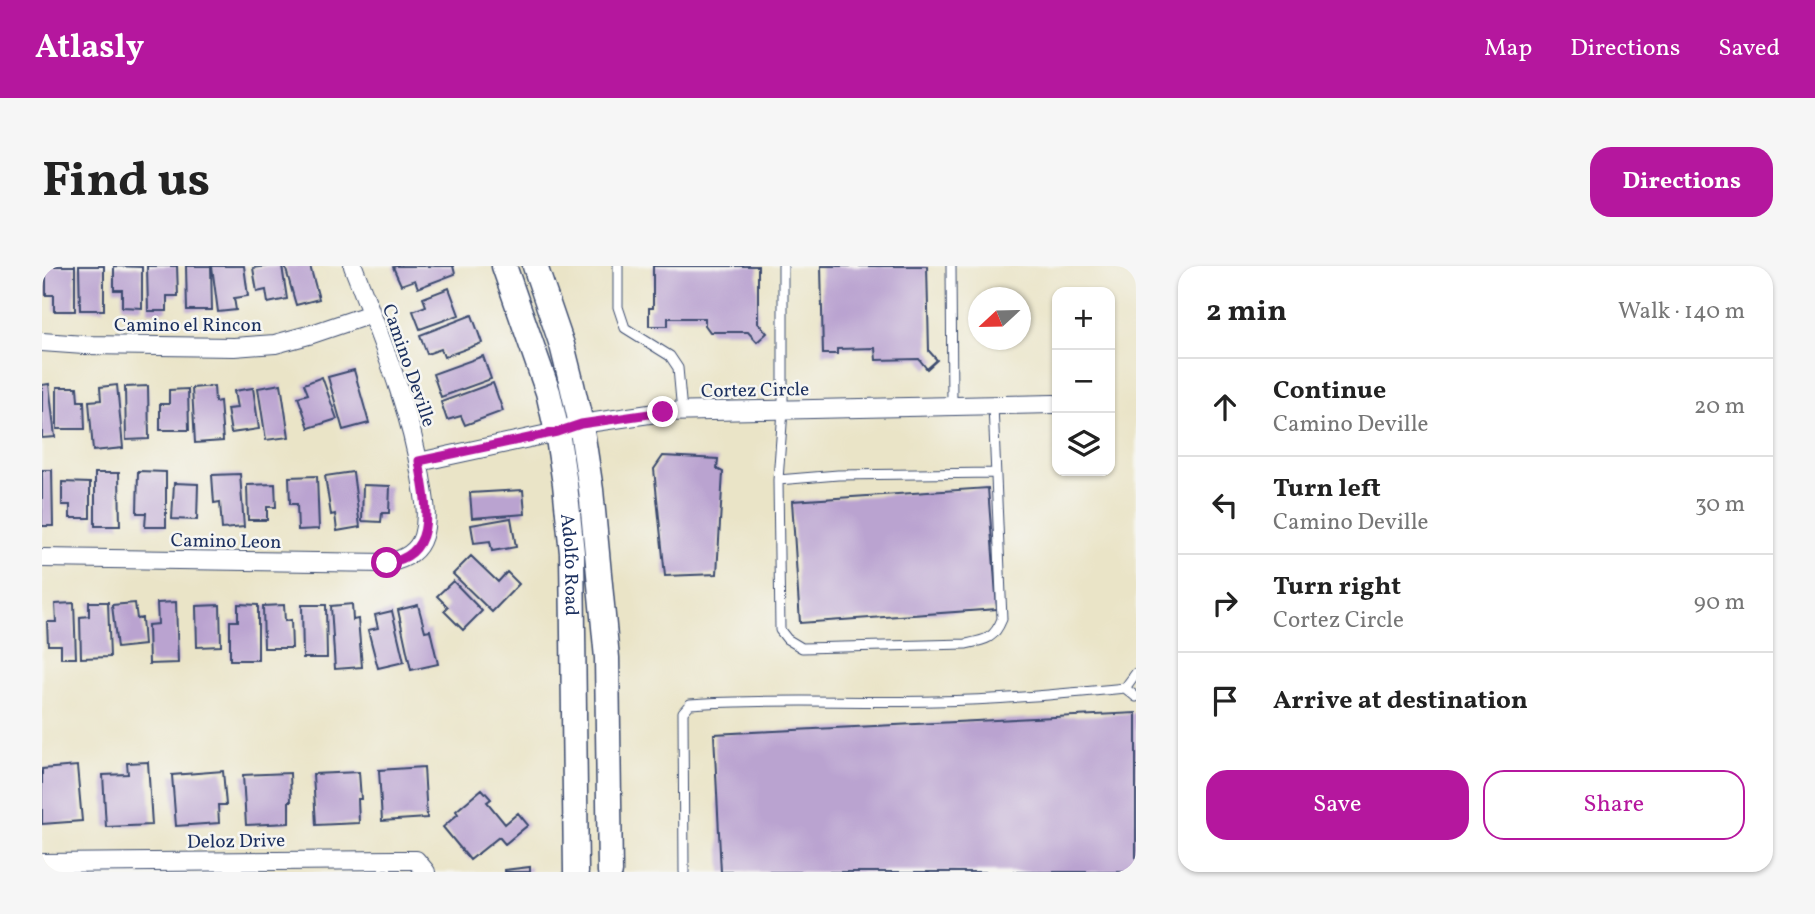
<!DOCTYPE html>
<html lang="en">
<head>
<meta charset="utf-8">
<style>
	body { margin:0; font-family:Vollkorn,serif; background:#f6f6f6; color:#222 }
	.controls { position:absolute; right:21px; top:21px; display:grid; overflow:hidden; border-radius:14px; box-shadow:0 2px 5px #0004 }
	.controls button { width:63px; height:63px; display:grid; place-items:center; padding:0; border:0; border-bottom:2px solid #e0e0e0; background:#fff; color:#222; font:35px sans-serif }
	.compass { position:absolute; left:926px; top:21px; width:63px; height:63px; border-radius:50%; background:#fff; box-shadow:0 2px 5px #0004; rotate:248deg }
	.stop { position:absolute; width:21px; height:21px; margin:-16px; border:5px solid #b5179e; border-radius:50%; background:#fff }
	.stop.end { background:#b5179e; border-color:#fff; box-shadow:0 2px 7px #0008 }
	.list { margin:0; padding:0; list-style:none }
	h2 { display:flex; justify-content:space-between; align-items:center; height:91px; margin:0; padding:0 28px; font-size:30px }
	h2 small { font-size:23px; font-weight:400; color:#767676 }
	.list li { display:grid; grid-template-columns:46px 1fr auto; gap:21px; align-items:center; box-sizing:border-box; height:98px; padding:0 28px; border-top:2px solid #e0e0e0 }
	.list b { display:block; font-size:26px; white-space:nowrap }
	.list p { margin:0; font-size:23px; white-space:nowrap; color:#767676 }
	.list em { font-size:23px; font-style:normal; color:#767676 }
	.actions { display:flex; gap:14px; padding:21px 28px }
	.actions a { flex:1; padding:16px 0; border:2px solid #b5179e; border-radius:21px; text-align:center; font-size:24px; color:#b5179e }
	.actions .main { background:#b5179e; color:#fff }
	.icon { flex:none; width:38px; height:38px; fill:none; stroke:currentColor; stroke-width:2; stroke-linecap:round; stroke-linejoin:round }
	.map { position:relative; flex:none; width:1094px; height:606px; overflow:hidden; border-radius:21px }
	header { display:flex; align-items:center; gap:42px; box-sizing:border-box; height:98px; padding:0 35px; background:#b5179e; color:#fff }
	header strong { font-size:33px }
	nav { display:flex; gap:38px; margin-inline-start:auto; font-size:24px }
	.intro { display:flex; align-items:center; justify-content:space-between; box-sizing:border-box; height:168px; padding:0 42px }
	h1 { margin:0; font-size:49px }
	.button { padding:18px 32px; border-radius:21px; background:#b5179e; color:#fff; font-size:24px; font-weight:700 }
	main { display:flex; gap:42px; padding:0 42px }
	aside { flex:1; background:#fff; border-radius:21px; box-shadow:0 2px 5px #0004 }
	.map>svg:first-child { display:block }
	.building { fill:#baa3d0 }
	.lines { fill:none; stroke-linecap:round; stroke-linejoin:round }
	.lane-casing { stroke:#3a4a6e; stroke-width:11 }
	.street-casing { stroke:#3a4a6e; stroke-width:20 }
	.secondary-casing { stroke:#3a4a6e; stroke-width:27 }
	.lane { stroke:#fff; stroke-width:9 }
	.street { stroke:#fff; stroke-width:18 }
	.secondary { stroke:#fff; stroke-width:24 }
	.route { stroke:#b5179e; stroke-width:9 }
	.labels { text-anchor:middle; stroke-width:5; stroke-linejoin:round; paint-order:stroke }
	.street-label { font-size:19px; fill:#1b2f5e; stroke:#f6f6f2 }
</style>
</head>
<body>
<header>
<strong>Atlasly</strong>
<nav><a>Map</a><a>Directions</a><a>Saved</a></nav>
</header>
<div class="intro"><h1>Find us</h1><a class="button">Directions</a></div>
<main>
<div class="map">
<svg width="1094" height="606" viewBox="0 0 1094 606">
	<rect width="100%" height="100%" fill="#f6f6f2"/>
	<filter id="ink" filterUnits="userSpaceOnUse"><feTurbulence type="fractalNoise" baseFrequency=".0143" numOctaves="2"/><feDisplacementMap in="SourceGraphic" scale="14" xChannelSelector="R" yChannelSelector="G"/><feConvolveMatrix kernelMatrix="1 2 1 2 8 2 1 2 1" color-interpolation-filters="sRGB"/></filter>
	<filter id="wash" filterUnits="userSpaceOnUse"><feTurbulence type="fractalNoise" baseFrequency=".00686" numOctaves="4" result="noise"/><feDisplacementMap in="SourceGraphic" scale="28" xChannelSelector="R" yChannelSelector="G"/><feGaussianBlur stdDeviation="1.57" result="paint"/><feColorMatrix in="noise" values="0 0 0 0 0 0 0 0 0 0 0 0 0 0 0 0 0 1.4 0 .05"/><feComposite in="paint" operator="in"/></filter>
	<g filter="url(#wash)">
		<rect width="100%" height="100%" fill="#eae4c7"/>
		<g id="blocks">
			<path class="building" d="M4,0H33V45H12V29H4Z
				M37,0H62V44H38Z
				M72,0L100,1V42L80,41V24H72Z
				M105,0H135L136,30H125V45H106Z
				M144,0H169L170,44H145Z
				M170,0H202L206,30L192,32L194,44L176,46Z
				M226,0H240L245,33L226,37L224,24L215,26L211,2Z
				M243,0H268L277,33L254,39Z
				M354,0H411L413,8L376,22L373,14L359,19L351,1Z
				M611,0H716V57L725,67L715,76L706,66H668L663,59V52H626V60H607V42H611Z
				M779,0H885L887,85L895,94L885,103L877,93L834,94L833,82L795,83V88H781Z
				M407,22L417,49L378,63L371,45L384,40L381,32Z
				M430,49L440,77L402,91L399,83L385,88L378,69Z
				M441,90L449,113L399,131L391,108Z
				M312,104L327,157L301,164L286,111Z
				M280,111L295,153L267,162L256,131L266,128L262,118Z
				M451,117L461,145L423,159L419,150L405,154L399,136Z
				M7,118L13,171L0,172V119Z
				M239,118L247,171L224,174L216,122Z
				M75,119L81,182L51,185L47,135L59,134L58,121Z
				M106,120L107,173L84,174L83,121Z
				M172,120L173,136L178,135L181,175L153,177L150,122Z
				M15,121H35L36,135H42L43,163H15Z
				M211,122L217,163L189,167L185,143L195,142L192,125Z
				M146,123L147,164H118V138H127V124Z
				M621,190L676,193L675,203L681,206L675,308L623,310L612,203Z
				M0,204H10L11,260H0Z
				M96,205L124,206V261H103L104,247H95Z
				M311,206L318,261L295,265L293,248L289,249L283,210Z
				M53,207H77L78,260H53Z
				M198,208L202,261L180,263L178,236L172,237L170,209Z
				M275,210L277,263L256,264L255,238H248L247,211Z
				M20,216L48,217V252H28V239H20Z
				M132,217L156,218L155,254L130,253Z
				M233,218L234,241H225V254H206L205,219Z
				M321,219L348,220L347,247H340L339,256L320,255Z
				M946,222L955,343L758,357L750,235Z
				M481,224L483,248L430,252L428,227Z
				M469,252L474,281L450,285L448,275L432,277L429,259Z
				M429,290L456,316L465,306L477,318L450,346L411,308Z
				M411,315L440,345L421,364L402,345L406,341L395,330Z
				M47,336H66L68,391L39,392L38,351L47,350Z
				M134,336L136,397L107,398L106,359L116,358L115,337Z
				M32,337L34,392H19V379H6L5,356H14L13,338Z
				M93,337L95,353L100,352L102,379L75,382L70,339Z
				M196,338L216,339V394H188V355H196Z
				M310,338L311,354L316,353L320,401L293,403L289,340Z
				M178,339L179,380L155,381L154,340Z
				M242,339L243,355L249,354L250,382H222L221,340Z
				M260,339H284L285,392H261Z
				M376,339L383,365L388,364L396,398L369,404L356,344Z
				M350,345L362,396L336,402L326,364L336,362L333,349Z
				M1094,447V606H679L672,468Z
				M106,496L110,559L64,561L61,509L86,508L85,497Z
				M35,500L40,555L0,558V503Z
				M382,501L385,552L340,555L337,504Z
				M181,505L184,539H176L177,557L134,560L130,509Z
				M317,506L319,533H316L317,557L274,559L271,508Z
				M248,507L249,535H247V557L204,559L201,509Z
				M440,523L449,533L445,536L463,558L476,547L486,559L463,578L457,571L428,594L401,561L416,548L414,545Z
				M488,601V606H463V604Z"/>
		</g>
	</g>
	<g filter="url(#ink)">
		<use href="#blocks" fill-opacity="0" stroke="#3a4a6e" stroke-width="2"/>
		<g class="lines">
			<defs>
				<path id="lane" d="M576,0V41L583,62L628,90L636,102L640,146
					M741,0V144L736,214L738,364L745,373L760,382L924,378C944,374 952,373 960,353L951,139
					M909,0L910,140
					M736,214L796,209L953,207
					M1083,422L1094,407
					M642,606L641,446L648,438C729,432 811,437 892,435C956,434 1020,428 1083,422L1094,431"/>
				<path id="street" d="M0,76L42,79L192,81L233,78L270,68L329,48
					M377,196L515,166L539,158L621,146L1012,138
					M0,292L345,297C361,294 376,287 381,270C387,250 382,230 379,211C367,137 337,69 311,0
					M0,597L353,594H374L384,606"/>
				<g id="secondary">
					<path id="s1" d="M462,0L506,126L515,166L523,218L530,287L534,606"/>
					<path d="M493,0L520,79L530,119L539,158L549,224L565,392L568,606"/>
				</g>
			</defs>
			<use href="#lane" class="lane-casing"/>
			<use href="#street" class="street-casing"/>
			<use href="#secondary" class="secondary-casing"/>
			<use href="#lane" class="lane"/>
			<use href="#street" class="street"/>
			<use href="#secondary" class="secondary"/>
		</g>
	</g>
	<g class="lines" filter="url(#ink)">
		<path class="route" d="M345,297C399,289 383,234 377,195L515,166L539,158L621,146"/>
	</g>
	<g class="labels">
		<g class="street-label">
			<text x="146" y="65">Camino el Rincon</text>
			<text transform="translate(368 99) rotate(71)" y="7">Camino Deville</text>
			<text transform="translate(713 123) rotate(-1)" y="7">Cortez Circle</text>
			<text transform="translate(184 274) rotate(1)" y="7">Camino Leon</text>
			<text dy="7" stroke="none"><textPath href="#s1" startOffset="308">Adolfo Road</textPath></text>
			<text transform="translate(194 574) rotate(-1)" y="7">Deloz Drive</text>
		</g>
	</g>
</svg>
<div class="controls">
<button>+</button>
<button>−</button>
<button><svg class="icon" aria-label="layers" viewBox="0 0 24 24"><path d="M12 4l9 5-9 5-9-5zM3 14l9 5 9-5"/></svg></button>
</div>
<svg class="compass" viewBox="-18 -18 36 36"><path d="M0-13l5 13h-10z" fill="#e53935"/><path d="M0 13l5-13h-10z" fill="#767676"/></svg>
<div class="stop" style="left:345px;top:297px"></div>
<div class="stop end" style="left:621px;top:146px"></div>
</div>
<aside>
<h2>2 min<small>Walk · 140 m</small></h2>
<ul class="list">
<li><svg class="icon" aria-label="ahead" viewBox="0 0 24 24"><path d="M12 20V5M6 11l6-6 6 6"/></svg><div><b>Continue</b><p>Camino Deville</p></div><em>20 m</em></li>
<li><svg class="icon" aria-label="left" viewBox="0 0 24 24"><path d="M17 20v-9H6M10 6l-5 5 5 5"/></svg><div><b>Turn left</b><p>Camino Deville</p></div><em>30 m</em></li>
<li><svg class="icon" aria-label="right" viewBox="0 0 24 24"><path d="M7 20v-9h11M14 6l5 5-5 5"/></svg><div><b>Turn right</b><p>Cortez Circle</p></div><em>90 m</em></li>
<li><svg class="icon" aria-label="arrive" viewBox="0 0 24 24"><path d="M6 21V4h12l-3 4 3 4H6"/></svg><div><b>Arrive at destination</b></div></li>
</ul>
<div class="actions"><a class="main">Save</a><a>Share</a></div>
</aside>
</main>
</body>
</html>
